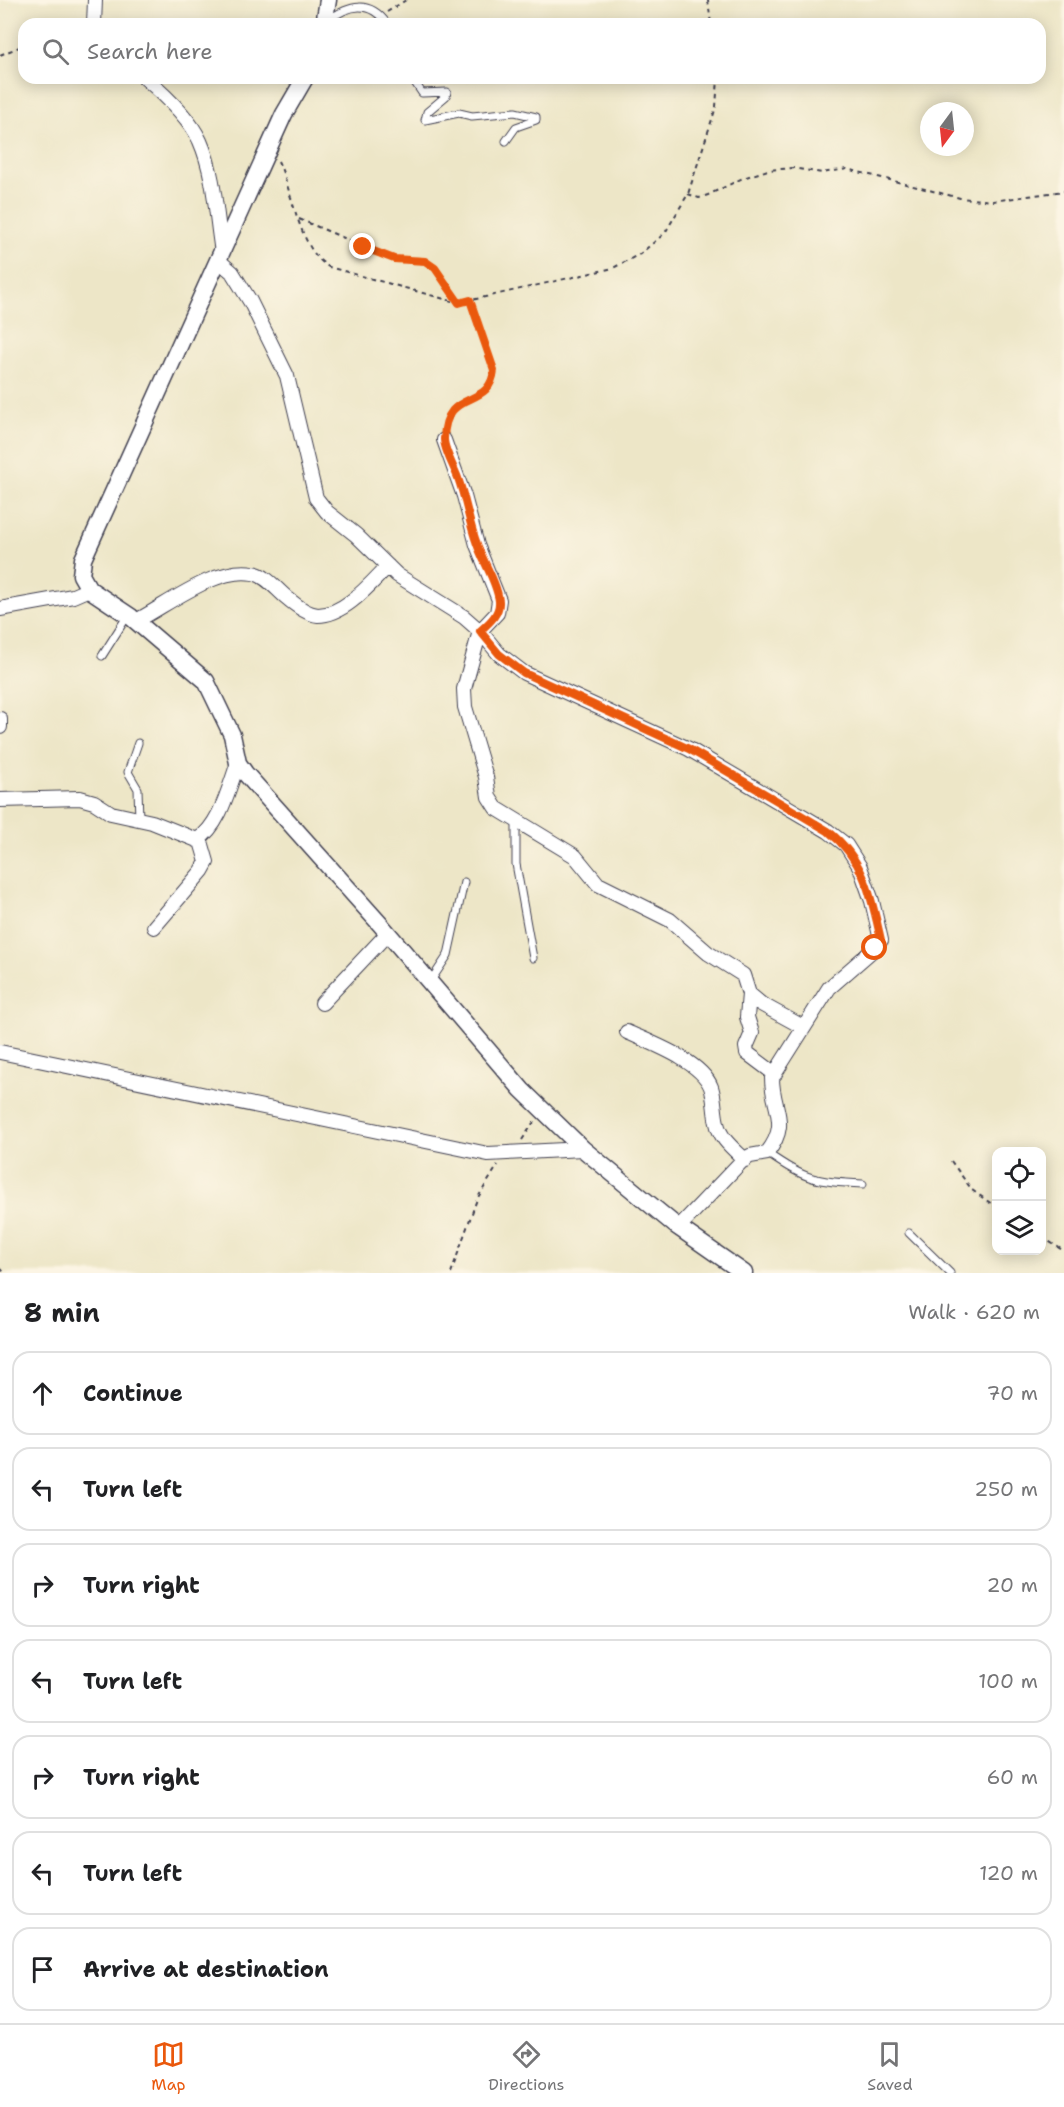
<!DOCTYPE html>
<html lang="en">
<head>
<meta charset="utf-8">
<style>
	body { margin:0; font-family:"Shantell Sans",sans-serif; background:#f6f6f6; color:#202124 }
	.controls { position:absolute; right:18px; bottom:18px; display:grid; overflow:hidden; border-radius:12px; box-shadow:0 3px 15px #0003 }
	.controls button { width:54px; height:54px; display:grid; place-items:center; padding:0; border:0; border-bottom:2px solid #e0e0e0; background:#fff; color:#202124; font:30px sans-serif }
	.compass { position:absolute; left:920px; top:102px; width:54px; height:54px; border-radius:50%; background:#fff; box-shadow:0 3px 15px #0003; rotate:195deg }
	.stop { position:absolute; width:18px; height:18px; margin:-14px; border:4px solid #ea580c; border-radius:50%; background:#fff }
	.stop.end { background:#ea580c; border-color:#fff; box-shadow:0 2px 6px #0008 }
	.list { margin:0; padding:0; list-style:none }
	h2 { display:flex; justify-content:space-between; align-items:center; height:78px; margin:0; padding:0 24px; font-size:26px }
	h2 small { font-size:20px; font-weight:400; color:#757577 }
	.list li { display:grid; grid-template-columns:39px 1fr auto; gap:18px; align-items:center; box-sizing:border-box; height:84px; margin:0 12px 12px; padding:0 12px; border:2px solid #e0e0e0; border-radius:18px }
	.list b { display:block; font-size:22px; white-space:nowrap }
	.list em { font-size:20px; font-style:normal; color:#757577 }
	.icon { flex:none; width:33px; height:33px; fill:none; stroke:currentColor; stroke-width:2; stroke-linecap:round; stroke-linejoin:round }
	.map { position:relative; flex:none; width:1064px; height:1273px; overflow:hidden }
	.search { position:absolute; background:#fff; box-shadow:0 3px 15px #0003; left:18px; right:18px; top:18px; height:66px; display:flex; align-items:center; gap:15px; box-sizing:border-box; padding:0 21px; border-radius:18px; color:#757577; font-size:22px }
	.sheet { height:750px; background:#fff }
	nav { display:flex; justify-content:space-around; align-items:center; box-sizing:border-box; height:84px; border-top:2px solid #e0e0e0; background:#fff; font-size:16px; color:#757577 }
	nav a { display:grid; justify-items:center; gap:3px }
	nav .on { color:#ea580c }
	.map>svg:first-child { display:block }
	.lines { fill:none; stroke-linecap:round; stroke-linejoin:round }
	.service-casing { stroke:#403f50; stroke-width:9 }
	.minor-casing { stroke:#403f50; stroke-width:16 }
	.tertiary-casing { stroke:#403f50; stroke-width:19 }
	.path { stroke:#403f50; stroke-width:2; stroke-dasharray:4.5 4.5; stroke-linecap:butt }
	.service { stroke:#fff; stroke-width:7 }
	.minor { stroke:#fff; stroke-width:14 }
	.tertiary { stroke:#fff; stroke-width:16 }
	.route { stroke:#ea580c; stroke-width:8 }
</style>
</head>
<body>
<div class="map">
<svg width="1064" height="1273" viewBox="0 0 1064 1273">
	<rect width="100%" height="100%" fill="#fcf5e5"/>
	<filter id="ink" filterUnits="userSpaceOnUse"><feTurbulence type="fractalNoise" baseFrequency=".0167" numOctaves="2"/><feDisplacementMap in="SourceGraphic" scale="12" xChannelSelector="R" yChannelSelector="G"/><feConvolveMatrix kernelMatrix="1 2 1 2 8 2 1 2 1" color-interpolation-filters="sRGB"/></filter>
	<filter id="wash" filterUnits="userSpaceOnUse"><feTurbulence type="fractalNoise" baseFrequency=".008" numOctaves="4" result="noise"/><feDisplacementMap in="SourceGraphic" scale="24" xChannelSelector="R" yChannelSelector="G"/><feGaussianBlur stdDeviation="1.35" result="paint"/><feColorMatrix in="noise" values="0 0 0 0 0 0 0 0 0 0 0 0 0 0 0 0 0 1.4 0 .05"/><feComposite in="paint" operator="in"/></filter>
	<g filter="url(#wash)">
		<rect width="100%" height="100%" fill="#ede6c7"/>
	</g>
	<g filter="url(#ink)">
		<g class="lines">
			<defs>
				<path id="service" d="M327,21C350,4 370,0 387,24
					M412,78L422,93L447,92L446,96L427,112L425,120L459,113L472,116L515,112L536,117V120L516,127L506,141
					M102,656L128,615
					M138,743L128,772L138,789L139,819
					M516,821V864L533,958
					M430,982L448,955L464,882
					M767,1153C805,1180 817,1182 863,1184
					M909,1233L950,1273"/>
				<path id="minor" d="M94,24L95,0
					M145,78C165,95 190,118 200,141C215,175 216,216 222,252
					M218,260L232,272L250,301L287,376L316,498L327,512L356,535L397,575L464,617L480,631L499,654L524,673L689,749L828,831L846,845L860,867L872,901L881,940L875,948L829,988L772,1078C772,1110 791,1122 767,1153L750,1156L741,1162L678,1228
					M444,440L464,496L477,545L499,600L497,613L480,631L464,689L465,707L486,777L489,797L496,808L575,856L598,884L670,920L708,953L743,975L749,994L761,1004L803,1027
					M0,609L73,596L89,589
					M136,621C167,605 216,566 253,573C266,575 276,589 286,597C294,604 306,614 318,615C345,615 371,583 388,566
					M0,719V727
					M0,800L80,798L94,802L111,813L152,822L197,840C220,826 229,787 238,763
					M154,927L202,871L207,862L200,838
					M749,994L747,1017L752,1033L746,1047L747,1053L775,1074
					M322,1003L388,933
					M627,1032C651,1043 701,1061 711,1087C715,1099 714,1111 717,1123C720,1139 734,1149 745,1160
					M0,1052L488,1154L583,1149"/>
				<path id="tertiary" d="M324,24L328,0
					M305,78L284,114L83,559L81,575L89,589L131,617L206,681L232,735L238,763L245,773L380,924L522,1090L583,1149L675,1225L744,1273"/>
			</defs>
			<use href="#service" class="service-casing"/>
			<use href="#minor" class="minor-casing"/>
			<use href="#tertiary" class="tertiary-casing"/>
			<path class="path" d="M708,0L711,24
				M387,12L406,0
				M76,24L83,21
				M0,55L24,45
				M278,161C293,192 299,250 329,267L459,303L613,268L640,254L665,233L688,194L716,107L718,78
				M688,194L699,198L708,195L743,178L768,170L793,168L822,173L847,169L960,198L993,201L1064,191
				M299,219L394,259L425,261L435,268L459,303
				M446,428L455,405C475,398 492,393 493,370L470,300
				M522,1140L534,1122
				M951,1161L972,1190L996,1207
				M1042,1237L1064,1251
				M0,1268L5,1273
				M451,1273L477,1199L498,1165"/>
			<use href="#service" class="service"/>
			<use href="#minor" class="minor"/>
			<use href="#tertiary" class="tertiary"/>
		</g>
	</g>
	<g class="lines" filter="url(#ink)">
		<path class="route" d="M363,247L394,259L425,261L435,268L459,303L470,300L494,370C490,411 445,386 444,439C444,450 454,467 458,478C466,500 469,523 477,544C483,562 497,582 499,601C500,614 489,623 480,631L499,654L524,673L689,749L828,831C865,860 871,896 881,940L875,948"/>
	</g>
</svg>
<div class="controls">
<button><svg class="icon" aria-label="locate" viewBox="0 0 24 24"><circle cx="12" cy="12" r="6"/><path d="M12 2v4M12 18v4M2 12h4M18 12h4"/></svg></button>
<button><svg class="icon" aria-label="layers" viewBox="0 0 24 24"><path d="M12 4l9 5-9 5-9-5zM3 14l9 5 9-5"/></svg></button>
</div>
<svg class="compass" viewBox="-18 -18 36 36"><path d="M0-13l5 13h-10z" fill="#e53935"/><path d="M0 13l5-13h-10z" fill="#757577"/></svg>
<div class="stop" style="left:875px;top:948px"></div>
<div class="stop end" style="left:363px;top:247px"></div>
<div class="search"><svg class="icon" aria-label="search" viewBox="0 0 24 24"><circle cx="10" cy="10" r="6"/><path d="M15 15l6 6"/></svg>Search here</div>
</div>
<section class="sheet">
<h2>8 min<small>Walk · 620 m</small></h2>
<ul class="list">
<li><svg class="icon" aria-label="ahead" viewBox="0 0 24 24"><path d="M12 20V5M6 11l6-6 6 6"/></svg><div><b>Continue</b></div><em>70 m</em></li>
<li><svg class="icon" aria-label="left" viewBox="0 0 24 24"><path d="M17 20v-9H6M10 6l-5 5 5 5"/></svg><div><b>Turn left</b></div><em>250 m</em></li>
<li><svg class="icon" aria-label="right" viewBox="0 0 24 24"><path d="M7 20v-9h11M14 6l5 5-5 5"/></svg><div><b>Turn right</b></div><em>20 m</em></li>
<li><svg class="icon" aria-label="left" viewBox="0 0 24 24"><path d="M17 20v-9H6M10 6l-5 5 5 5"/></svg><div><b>Turn left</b></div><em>100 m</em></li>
<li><svg class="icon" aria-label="right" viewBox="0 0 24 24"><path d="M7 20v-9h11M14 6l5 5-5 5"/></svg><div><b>Turn right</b></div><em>60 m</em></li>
<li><svg class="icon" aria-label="left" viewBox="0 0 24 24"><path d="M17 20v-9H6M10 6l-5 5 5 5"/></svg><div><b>Turn left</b></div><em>120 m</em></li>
<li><svg class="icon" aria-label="arrive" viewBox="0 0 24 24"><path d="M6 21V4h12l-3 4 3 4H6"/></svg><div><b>Arrive at destination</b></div></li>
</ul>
</section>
<nav>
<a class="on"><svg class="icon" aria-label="map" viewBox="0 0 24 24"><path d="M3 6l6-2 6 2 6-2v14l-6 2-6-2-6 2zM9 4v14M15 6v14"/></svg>Map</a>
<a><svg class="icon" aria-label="directions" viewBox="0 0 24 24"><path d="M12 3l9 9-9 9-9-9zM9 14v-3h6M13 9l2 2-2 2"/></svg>Directions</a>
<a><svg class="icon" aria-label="saved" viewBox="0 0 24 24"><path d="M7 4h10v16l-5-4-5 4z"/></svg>Saved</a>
</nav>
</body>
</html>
